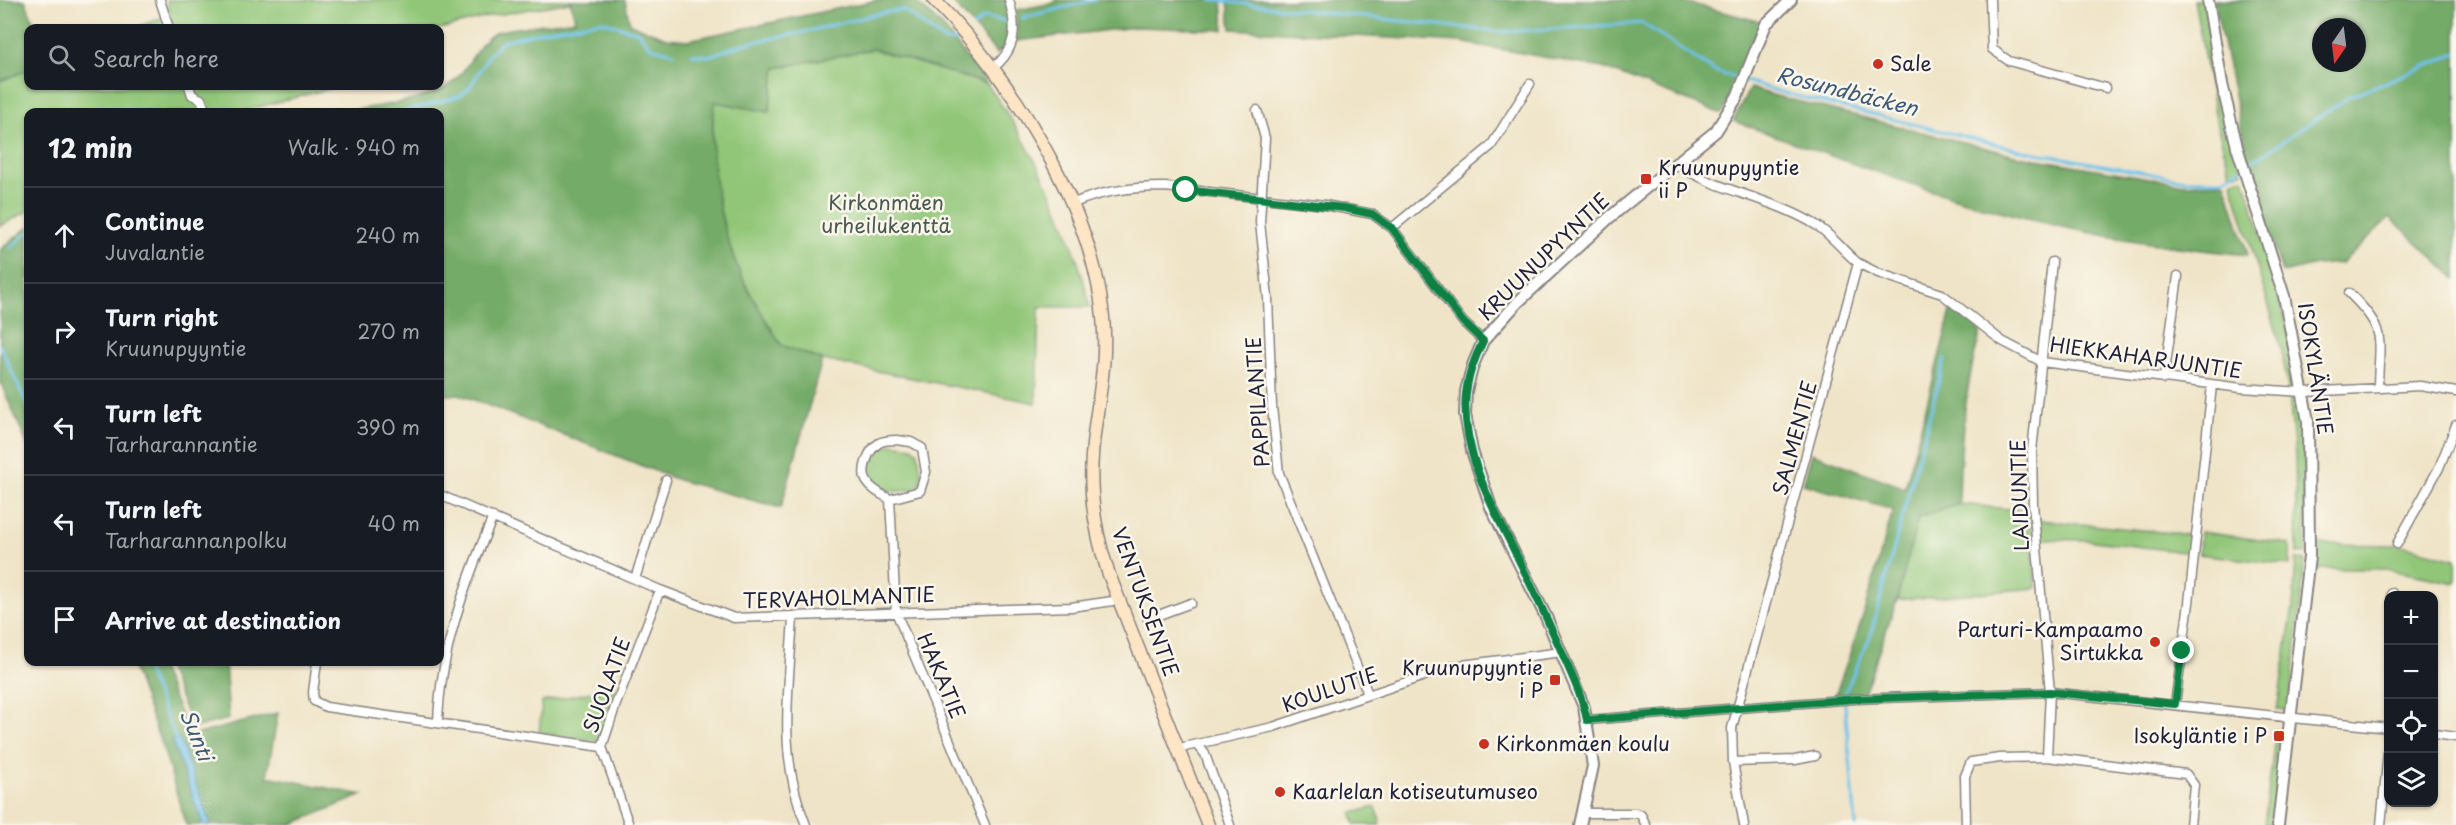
<!DOCTYPE html>
<html lang="en">
<head>
<meta charset="utf-8">
<style>
	body { margin:0; font-family:"Playpen Sans",sans-serif; background:#20242c; color:#f1f3f6 }
	.controls { position:absolute; right:18px; bottom:18px; display:grid; overflow:hidden; border-radius:12px; box-shadow:0 2px 4px #0004 }
	.controls button { width:54px; height:54px; display:grid; place-items:center; padding:0; border:0; border-bottom:2px solid #363941; background:#171b24; color:#f1f3f6; font:30px sans-serif }
	.compass { position:absolute; left:2312px; top:18px; width:54px; height:54px; border-radius:50%; background:#171b24; box-shadow:0 2px 4px #0004; rotate:194deg }
	.stop { position:absolute; width:18px; height:18px; margin:-14px; border:4px solid #0b8043; border-radius:50%; background:#fff }
	.stop.end { background:#0b8043; border-color:#fff; box-shadow:0 2px 6px #0008 }
	.list { margin:0; padding:0; list-style:none }
	h2 { display:flex; justify-content:space-between; align-items:center; height:78px; margin:0; padding:0 24px; font-size:26px }
	h2 small { font-size:20px; font-weight:400; color:#9ea1a6 }
	.list li { display:grid; grid-template-columns:39px 1fr auto; gap:18px; align-items:center; box-sizing:border-box; height:96px; padding:0 24px; border-top:2px solid #363941 }
	.list b { display:block; font-size:22px; white-space:nowrap }
	.list p { margin:0; font-size:20px; white-space:nowrap; color:#9ea1a6 }
	.list em { font-size:20px; font-style:normal; color:#9ea1a6 }
	.icon { flex:none; width:33px; height:33px; fill:none; stroke:currentColor; stroke-width:2; stroke-linecap:round; stroke-linejoin:round }
	.map { position:relative; flex:none; width:2456px; height:825px; overflow:hidden }
	.search { position:absolute; background:#171b24; box-shadow:0 2px 4px #0004; left:24px; top:24px; width:420px; height:66px; display:flex; align-items:center; gap:15px; box-sizing:border-box; padding:0 21px; border-radius:12px; color:#9ea1a6; font-size:22px }
	.panel { position:absolute; background:#171b24; box-shadow:0 2px 4px #0004; left:24px; top:108px; width:420px; height:558px; border-radius:12px }
	.map>svg:first-child { display:block }
	.green { fill:#91c678; stroke:#5a745a; stroke-width:1.5 }
	.forest { fill:#74ab68; stroke:#4b6652; stroke-width:1.5; fill-rule:evenodd }
	.water { fill:#70c3ec; stroke:#497294; stroke-width:1.5 }
	.lines { fill:none; stroke-linecap:round; stroke-linejoin:round }
	.stream { stroke:#70c3ec; stroke-width:3 }
	.minor-casing { stroke:#888381; stroke-width:11 }
	.tertiary-casing { stroke:#888381; stroke-width:14 }
	.secondary-casing { stroke:#888381; stroke-width:15 }
	.minor { stroke:#fff; stroke-width:8 }
	.tertiary { stroke:#fff; stroke-width:10 }
	.secondary { stroke:#fde5c5; stroke-width:12 }
	.route { stroke:#0b8043; stroke-width:8 }
	.poi-dot { fill:#c8321e; stroke:#fbf7ec; stroke-width:2 }
	.labels { text-anchor:middle; stroke-width:5; stroke-linejoin:round; paint-order:stroke }
	.poi-label { font-size:20px; fill:#22223b; stroke:#fbf7ec; text-anchor:start }
	.park-label { font-size:20px; fill:#495b50; stroke:#fbf7ec }
	.street-label { font-size:20px; fill:#22223b; stroke:#fbf7ec }
	.water-label { font-size:21px; font-style:italic; fill:#3d5a79; stroke:#fbf7ec }
</style>
</head>
<body>
<div class="map">
<svg width="2456" height="825" viewBox="0 0 2456 825">
	<rect width="100%" height="100%" fill="#fbf7ec"/>
	<filter id="ink" filterUnits="userSpaceOnUse"><feTurbulence type="fractalNoise" baseFrequency=".0167" numOctaves="2"/><feDisplacementMap in="SourceGraphic" scale="12" xChannelSelector="R" yChannelSelector="G"/><feConvolveMatrix kernelMatrix="1 2 1 2 8 2 1 2 1" color-interpolation-filters="sRGB"/></filter>
	<filter id="wash" filterUnits="userSpaceOnUse"><feTurbulence type="fractalNoise" baseFrequency=".008" numOctaves="4" result="noise"/><feDisplacementMap in="SourceGraphic" scale="24" xChannelSelector="R" yChannelSelector="G"/><feGaussianBlur stdDeviation="1.35" result="paint"/><feColorMatrix in="noise" values="0 0 0 0 0 0 0 0 0 0 0 0 0 0 0 0 0 1.4 0 .05"/><feComposite in="paint" operator="in"/></filter>
	<g filter="url(#wash)">
		<rect width="100%" height="100%" fill="#efe4c7"/>
		<path class="green" d="M167,0H570V2L491,16L440,29L135,28L170,15Z
			M2194,0H2203L2217,83L2243,172L2231,174L2229,168L2217,125Z
			M873,49L987,84C1035,151 1072,226 1090,307H1039L1036,403L822,360L781,345C767,321 751,298 740,273C718,224 707,154 715,101L769,112L776,68Z
			M28,70V86H340L239,112H28V211L0,226V81Z
			M2244,178L2280,297L2300,388H2288L2281,347L2233,186L2232,180Z
			M2289,394L2301,395L2304,421L2306,554L2297,553L2295,455Z
			M892,444L912,447L918,452L922,479L917,488C887,497 854,488 877,451Z
			M1959,504L2029,511L2036,588L1897,600L1918,518Z
			M2040,520L2192,535L2191,553L2086,540L2042,539Z
			M2200,532L2290,544V565L2199,554Z
			M2313,544L2401,545L2456,559V583L2386,569H2311Z
			M2296,559L2305,560L2289,711L2277,710L2293,607Z
			M617,687L599,741L539,733L542,702Z
			M2276,730H2280L2282,739L2272,825H2264Z
			M1376,807L1381,825H1355L1352,813Z"/>
		<path class="forest" d="M0,0H25L36,28H28V70L0,81Z
			M570,0H625L630,24L667,38L688,40L878,0H914L944,28L987,84L873,49L776,68L769,112L715,102C707,154 718,224 740,273C751,298 767,321 781,345L822,360L781,508L678,480L459,394L440,396V112H346C377,105 411,104 440,90C468,77 473,47 493,34C505,27 558,23 575,20Z
			M951,0H1006C1011,22 1015,38 997,54Z
			M1055,0H1222L1224,30L1136,27L1017,41L1016,10L1054,3Z
			M1228,0H1677L1762,22L1722,114L1603,68L1460,42L1231,29Z
			M2214,0H2456V279L2390,217L2342,263L2316,265L2282,273L2248,161ZM2321,27H2357V63H2321Z
			M1750,88L1776,96L2019,156L2184,184L2225,182L2248,255C2187,249 2124,241 2063,227C1950,202 1841,159 1733,121Z
			M28,227V226V446L0,381V250Z
			M1952,307L1981,331C1964,388 1960,445 1959,504L1918,518L1897,600L1864,694L1835,696L1862,619L1893,510L1803,484L1812,453L1905,488Z
			M131,662H158L190,736L278,713L267,776L363,795L290,825H186L165,754Z
			M165,662H225L229,719L193,728Z"/>
		<path class="water" d="M179,738L211,825H203L172,741Z"/>
		<g class="lines">
			<path class="stream" d="M1211,0L1502,32L1642,23L1714,71L1780,92L2020,150L2185,180H2221L2241,168
				M1022,18L1095,0
				M974,27L984,17L1006,21
				M692,54L709,56L743,44L800,33L881,13L904,10L944,41H958
				M403,112L460,96L470,87L489,55L503,41L542,31L602,21L638,32L651,47L674,53
				M2247,165L2350,96L2456,54
				M10,248L28,232
				M0,346L28,407
				M143,662L176,739
				M1856,825L1844,694L1870,637L1945,358"/>
		</g>
	</g>
	<g filter="url(#ink)">
		<g class="lines">
			<defs>
				<path id="minor" d="M160,0L169,28
					M1990,0L1992,49L2009,61L2106,88
					M993,68C1017,49 1017,27 1009,0
					M189,86L192,95L201,99L206,112
					M1257,110L1265,138L1260,222L1268,298L1272,407L1279,473L1368,694
					M1676,164C1719,192 1772,198 1816,225C1832,235 1843,251 1858,263L1732,728L1733,762L1744,825
					M1072,204C1100,191 1134,187 1165,187L1325,205L1372,214L1392,228L1463,322L1483,341
					M1392,228L1491,146L1530,84
					M1858,263L1878,273L1942,294L2002,341L2042,362L2241,388L2304,392L2420,386L2456,392
					M2349,293C2388,331 2379,336 2378,387
					M2164,379L2178,276
					M897,440L911,442L922,448L926,472L920,491L890,499C881,494 872,490 867,482C860,471 868,450 879,443C884,440 891,440 897,440Z
					M440,495L660,590L734,618L1071,607L1120,600
					M890,499L896,612L985,825
					M2397,544L2439,468L2456,425
					M635,579L666,480
					M2392,596V593
					M793,617C789,691 777,755 806,825
					M1148,619L1191,603
					M317,662L313,692L314,701L326,707L602,747
					M2175,704L2189,603L2212,385
					M1587,720L1855,699L2050,692L2388,728
					M438,723C440,651 465,583 493,517
					M2434,734L2456,737
					M1197,744L1205,754L1230,825
					M1180,748L1273,727L1454,666L1562,652
					M2047,757L2050,692L2033,504L2032,451L2052,262
					M1733,762L1795,760L1815,756
					M1582,813H1635L1641,815L1646,825
					M629,825L602,747L616,704L660,590
					M1966,825L1965,776L1971,762L2000,758L2047,757L2186,774L2194,785L2190,825
					M2381,825L2388,752"/>
				<path id="tertiary" d="M2208,0L2222,84L2237,147L2284,296L2308,421L2309,557L2278,825
					M1580,825L1593,766L1584,707L1546,617L1491,507L1472,451L1465,414L1466,391L1473,365L1483,341L1518,302L1610,217L1716,131L1737,97L1766,24L1791,0"/>
				<path id="secondary" d="M934,0C1017,83 1109,231 1104,352C1103,387 1094,421 1092,456C1089,496 1096,535 1108,572L1208,825"/>
			</defs>
			<use href="#minor" class="minor-casing"/>
			<use href="#tertiary" class="tertiary-casing"/>
			<use href="#secondary" class="secondary-casing"/>
			<use href="#minor" class="minor"/>
			<use href="#tertiary" class="tertiary"/>
			<use href="#secondary" class="secondary"/>
		</g>
	</g>
	<g class="lines" filter="url(#ink)">
		<path class="route" d="M1186,190L1344,208L1372,214L1392,228L1463,322L1483,341C1475,357 1468,375 1466,393C1461,445 1486,495 1509,540C1527,576 1544,612 1560,648C1570,672 1582,695 1587,720L1855,699L2050,692L2175,704L2182,651"/>
	</g>
	<g class="poi-dot">
		<circle cx="1878" cy="64" r="6"/>
		<rect x="1640" y="173" width="12" height="12" rx="3"/>
		<circle cx="2155" cy="642" r="6"/>
		<rect x="1549" y="674" width="12" height="12" rx="3"/>
		<rect x="2273" y="730" width="12" height="12" rx="3"/>
		<circle cx="1484" cy="744" r="6"/>
		<circle cx="1280" cy="792" r="6"/>
	</g>
	<g class="labels">
		<g class="poi-label">
			<text x="1890" y="71">Sale</text>
			<text x="1658" y="175">Kruunupyyntie<tspan x="1658" dy="23">ii P</tspan></text>
			<text x="2143" y="637" text-anchor="end">Parturi-Kampaamo<tspan x="2143" dy="23">Sirtukka</tspan></text>
			<text x="1543" y="675" text-anchor="end">Kruunupyyntie<tspan x="1543" dy="23">i P</tspan></text>
			<text x="2267" y="743" text-anchor="end">Isokyläntie i P</text>
			<text x="1496" y="751">Kirkonmäen koulu</text>
			<text x="1292" y="799">Kaarlelan kotiseutumuseo</text>
		</g>
		<g class="park-label">
			<text x="886" y="210">Kirkonmäen<tspan x="886" dy="23">urheilukenttä</tspan></text>
		</g>
		<g class="street-label">
			<text transform="translate(1544 257) rotate(-44)" y="7">KRUUNUPYYNTIE</text>
			<text transform="translate(2146 358) rotate(8)" y="7">HIEKKAHARJUNTIE</text>
			<text transform="translate(2315 369) rotate(81)" y="7">ISOKYLÄNTIE</text>
			<text transform="translate(1258 402) rotate(-94)" y="7">PAPPILANTIE</text>
			<text transform="translate(1795 438) rotate(-75)" y="7">SALMENTIE</text>
			<text transform="translate(2020 495) rotate(-92)" y="7">LAIDUNTIE</text>
			<text transform="translate(839 598) rotate(-2)" y="7">TERVAHOLMANTIE</text>
			<text transform="translate(1145 602) rotate(70)" y="7">VENTUKSENTIE</text>
			<text transform="translate(941 676) rotate(67)" y="7">HAKATIE</text>
			<text transform="translate(607 685) rotate(-70)" y="7">SUOLATIE</text>
			<text transform="translate(1330 690) rotate(-19)" y="7">KOULUTIE</text>
		</g>
		<g class="water-label">
			<text transform="translate(1847 92) rotate(14)" y="7">Rosundbäcken</text>
			<text transform="translate(196 735) rotate(68)" y="7">Sunti</text>
		</g>
	</g>
</svg>
<div class="controls">
<button>+</button>
<button>−</button>
<button><svg class="icon" aria-label="locate" viewBox="0 0 24 24"><circle cx="12" cy="12" r="6"/><path d="M12 2v4M12 18v4M2 12h4M18 12h4"/></svg></button>
<button><svg class="icon" aria-label="layers" viewBox="0 0 24 24"><path d="M12 4l9 5-9 5-9-5zM3 14l9 5 9-5"/></svg></button>
</div>
<svg class="compass" viewBox="-18 -18 36 36"><path d="M0-13l5 13h-10z" fill="#e53935"/><path d="M0 13l5-13h-10z" fill="#9ea1a6"/></svg>
<div class="stop" style="left:1186px;top:190px"></div>
<div class="stop end" style="left:2182px;top:651px"></div>
<div class="search"><svg class="icon" aria-label="search" viewBox="0 0 24 24"><circle cx="10" cy="10" r="6"/><path d="M15 15l6 6"/></svg>Search here</div>
<section class="panel">
<h2>12 min<small>Walk · 940 m</small></h2>
<ul class="list">
<li><svg class="icon" aria-label="ahead" viewBox="0 0 24 24"><path d="M12 20V5M6 11l6-6 6 6"/></svg><div><b>Continue</b><p>Juvalantie</p></div><em>240 m</em></li>
<li><svg class="icon" aria-label="right" viewBox="0 0 24 24"><path d="M7 20v-9h11M14 6l5 5-5 5"/></svg><div><b>Turn right</b><p>Kruunupyyntie</p></div><em>270 m</em></li>
<li><svg class="icon" aria-label="left" viewBox="0 0 24 24"><path d="M17 20v-9H6M10 6l-5 5 5 5"/></svg><div><b>Turn left</b><p>Tarharannantie</p></div><em>390 m</em></li>
<li><svg class="icon" aria-label="left" viewBox="0 0 24 24"><path d="M17 20v-9H6M10 6l-5 5 5 5"/></svg><div><b>Turn left</b><p>Tarharannanpolku</p></div><em>40 m</em></li>
<li><svg class="icon" aria-label="arrive" viewBox="0 0 24 24"><path d="M6 21V4h12l-3 4 3 4H6"/></svg><div><b>Arrive at destination</b></div></li>
</ul>
</section>
</div>
</body>
</html>
